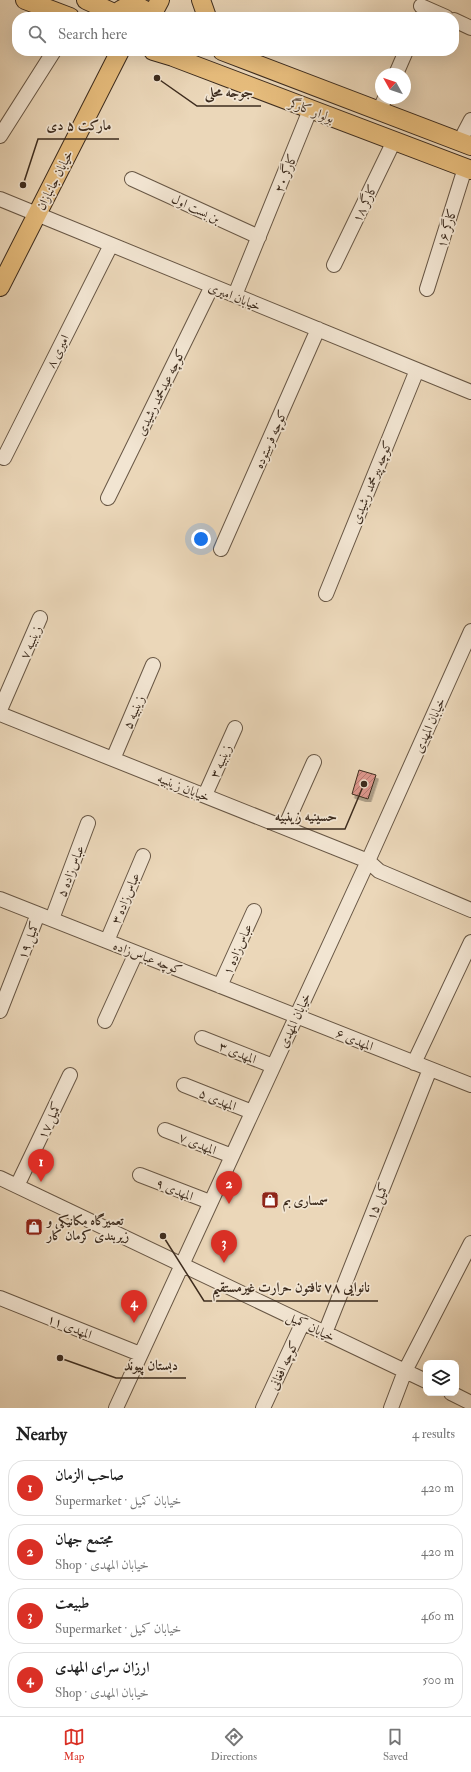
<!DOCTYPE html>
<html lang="en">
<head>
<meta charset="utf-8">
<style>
	body { margin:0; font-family:"IM FELL Double Pica",Amiri,serif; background:#f2f2f2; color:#222 }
	.controls { position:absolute; right:12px; bottom:12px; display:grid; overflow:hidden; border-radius:8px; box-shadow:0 4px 16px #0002 }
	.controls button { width:36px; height:36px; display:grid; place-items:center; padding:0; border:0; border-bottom:1px solid #e0e0e0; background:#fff; color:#222; font:20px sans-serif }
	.compass { position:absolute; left:375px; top:68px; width:36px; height:36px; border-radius:50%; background:#fff; box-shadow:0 4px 16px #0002; rotate:310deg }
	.you { position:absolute; left:201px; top:539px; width:14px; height:14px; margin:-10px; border:3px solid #fff; border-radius:50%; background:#1a73e8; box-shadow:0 0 0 6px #1a73e833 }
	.badge { display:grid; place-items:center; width:26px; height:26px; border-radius:50%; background:#d93025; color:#fff; font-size:13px; font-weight:700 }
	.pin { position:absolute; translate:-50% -33px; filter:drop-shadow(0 1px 2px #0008) }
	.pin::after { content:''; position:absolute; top:21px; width:14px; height:12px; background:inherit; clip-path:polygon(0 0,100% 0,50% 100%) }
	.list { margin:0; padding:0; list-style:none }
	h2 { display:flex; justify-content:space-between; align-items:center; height:52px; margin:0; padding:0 16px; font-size:17px }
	h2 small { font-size:13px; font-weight:400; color:#767676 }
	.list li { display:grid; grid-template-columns:26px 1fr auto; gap:12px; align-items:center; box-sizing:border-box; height:56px; margin:0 8px 8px; padding:0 8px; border:1px solid #e0e0e0; border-radius:16px }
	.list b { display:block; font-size:15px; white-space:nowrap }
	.list p { margin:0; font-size:13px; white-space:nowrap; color:#767676 }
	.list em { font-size:13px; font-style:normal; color:#767676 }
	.icon { flex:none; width:22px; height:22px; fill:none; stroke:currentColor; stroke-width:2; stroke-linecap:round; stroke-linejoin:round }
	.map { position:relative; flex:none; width:471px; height:1408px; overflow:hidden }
	.search { position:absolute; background:#fff; box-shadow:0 4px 16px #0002; left:12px; right:12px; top:12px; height:44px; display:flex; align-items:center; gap:10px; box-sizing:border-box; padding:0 14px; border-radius:16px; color:#767676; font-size:15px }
	.sheet { height:308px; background:#fff }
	nav { display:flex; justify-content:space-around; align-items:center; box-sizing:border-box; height:56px; border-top:1px solid #e0e0e0; background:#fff; font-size:11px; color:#767676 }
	nav a { display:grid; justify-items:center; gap:2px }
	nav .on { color:#d93025 }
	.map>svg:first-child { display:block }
	.building { fill:url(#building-hatch); stroke:#3d2c1e; filter:url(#shadow) }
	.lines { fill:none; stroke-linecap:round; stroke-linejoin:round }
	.minor-casing { stroke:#685745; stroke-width:16 }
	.major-casing { stroke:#3d2c1e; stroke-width:20 }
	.minor { stroke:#f2e5d2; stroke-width:14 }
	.major { stroke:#e6bc7c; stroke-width:18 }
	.labels { text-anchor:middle; stroke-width:3.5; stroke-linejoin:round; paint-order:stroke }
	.street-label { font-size:13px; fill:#3d2c1e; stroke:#f2e5d2 }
	.poi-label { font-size:13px; font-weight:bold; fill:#3d2c1e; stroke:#f2e5d2; text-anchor:start }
	.leader { fill:none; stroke:#3d2c1e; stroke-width:1.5 }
	.callout-dot { fill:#3d2c1e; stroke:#f2e5d2; stroke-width:1.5 }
	.callout-label { font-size:14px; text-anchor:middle; font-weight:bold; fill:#3d2c1e; stroke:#f2e5d2; stroke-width:3.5; stroke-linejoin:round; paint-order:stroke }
</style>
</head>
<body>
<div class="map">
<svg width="471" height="1408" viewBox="0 0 471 1408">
	<defs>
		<pattern id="building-hatch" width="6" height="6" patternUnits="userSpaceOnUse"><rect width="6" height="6" fill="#de978d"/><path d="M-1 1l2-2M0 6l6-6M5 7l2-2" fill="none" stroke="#b57b73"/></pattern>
		<filter id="shadow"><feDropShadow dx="2.5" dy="4" stdDeviation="0" flood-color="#0004"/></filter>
	</defs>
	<rect width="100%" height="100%" fill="#ebd7b9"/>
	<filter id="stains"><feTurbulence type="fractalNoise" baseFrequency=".005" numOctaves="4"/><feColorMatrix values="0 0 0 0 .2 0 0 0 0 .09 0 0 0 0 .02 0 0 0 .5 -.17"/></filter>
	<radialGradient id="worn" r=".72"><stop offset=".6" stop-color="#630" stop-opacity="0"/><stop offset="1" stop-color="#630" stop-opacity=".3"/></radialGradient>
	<path class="building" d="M359,770L376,775L368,799L352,794Z"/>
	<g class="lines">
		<defs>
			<path id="minor" d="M421,6L446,17
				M454,20L471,28
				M396,74L406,51
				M379,111L385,98
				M0,136L54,51
				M460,141L471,120
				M132,179L259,237
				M0,199L471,392
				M334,265L394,141
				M427,289L465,168
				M235,295L310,110
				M4,458L111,245
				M108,498L212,286
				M221,549L318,329
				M326,594L417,370
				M0,710L40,618
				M0,714L368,861L379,871L471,910
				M113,759L153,665
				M205,795L235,728
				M285,827L314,762
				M0,899L471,1085
				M52,919L88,823
				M107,941L143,856
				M220,986L254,911
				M0,1011L38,914
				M105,1021L136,953
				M202,1038L273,1066
				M414,1063L471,942
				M184,1085L252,1112
				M165,1130L232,1156
				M140,1175L210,1202
				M0,1178L426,1381
				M17,1186L70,1075
				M0,1298L140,1354
				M325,1333L430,1069
				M451,1393L471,1403
				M116,1408L368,861L471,631
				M263,1408L303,1322
				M391,1408L405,1371L471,1243"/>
			<path id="major" d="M25,0L70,17
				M86,0L116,14
				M201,0L207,17
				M114,17C123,3 142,3 151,17
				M151,17L160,0
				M153,51L173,57L471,170
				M222,51L471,146
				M0,287L120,51"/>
		</defs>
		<use href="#minor" class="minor-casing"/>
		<use href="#major" class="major-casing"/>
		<use href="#minor" class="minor"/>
		<use href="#major" class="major"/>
	</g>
	<defs>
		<symbol id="shop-square" viewBox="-11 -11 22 22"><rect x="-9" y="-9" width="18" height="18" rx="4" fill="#8f2418" stroke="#f2e5d2"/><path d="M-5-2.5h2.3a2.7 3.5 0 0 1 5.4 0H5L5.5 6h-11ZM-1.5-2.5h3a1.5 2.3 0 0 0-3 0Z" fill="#fff"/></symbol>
	</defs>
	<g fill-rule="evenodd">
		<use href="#shop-square" x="260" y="1190" width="20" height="20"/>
		<use href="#shop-square" x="24" y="1217" width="20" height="20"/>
	</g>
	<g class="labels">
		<g class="street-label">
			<text transform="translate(312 110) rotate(21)" y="5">بولوار کارگر</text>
			<text transform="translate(285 173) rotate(-68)" y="5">کارگر ۲۰</text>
			<text transform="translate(54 180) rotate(-63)" y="5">خیابان جانبازان</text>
			<text transform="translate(364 203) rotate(-64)" y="5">کارگر ۱۸</text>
			<text transform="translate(196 208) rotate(25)" y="5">بن بست اول</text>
			<text transform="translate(446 228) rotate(-73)" y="5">کارگر ۱۶</text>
			<text transform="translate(235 296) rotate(22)" y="5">خیابان امیری</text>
			<text transform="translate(57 351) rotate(-63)" y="5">امیری ۸</text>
			<text transform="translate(160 392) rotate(-64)" y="5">کوچه عیدمحمد رشیدی</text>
			<text transform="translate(270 439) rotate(-66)" y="5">کوچه فرستوده</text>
			<text transform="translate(371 482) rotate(-68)" y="5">کوچه پیرمحمد رشیدی</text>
			<text transform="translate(30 642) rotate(-66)" y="5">زینبیه ۷</text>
			<text transform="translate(133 712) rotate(-67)" y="5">زینبیه ۵</text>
			<text transform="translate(429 725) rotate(-66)" y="5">خیابان المهدی</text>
			<text transform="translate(220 761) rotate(-66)" y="5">زینبیه ۳</text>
			<text transform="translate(184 787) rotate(22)" y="5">خیابان زینبیه</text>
			<text transform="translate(70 871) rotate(-69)" y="5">عباس‌زاده ۵</text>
			<text transform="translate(125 898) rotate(-67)" y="5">عباس‌زاده ۳</text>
			<text transform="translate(28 940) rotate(-69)" y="5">کمیل ۱۹</text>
			<text transform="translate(237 949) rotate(-66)" y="5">عباس‌زاده ۱</text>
			<text transform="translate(148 957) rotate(21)" y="5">کوچه عباس‌زاده</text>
			<text transform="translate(294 1020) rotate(-65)" y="5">خیابان المهدی</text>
			<text transform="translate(355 1039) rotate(22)" y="5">المهدی ۶</text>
			<text transform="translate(238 1052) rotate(22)" y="5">المهدی ۳</text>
			<text transform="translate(218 1099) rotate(22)" y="5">المهدی ۵</text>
			<text transform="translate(49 1120) rotate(-65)" y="5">کمیل ۱۷</text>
			<text transform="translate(198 1143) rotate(22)" y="5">المهدی ۷</text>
			<text transform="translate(175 1189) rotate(22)" y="5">المهدی ۹</text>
			<text transform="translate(377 1201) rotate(-68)" y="5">کمیل ۱۵</text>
			<text transform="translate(70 1326) rotate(22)" y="5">المهدی ۱۱</text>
			<text transform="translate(311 1326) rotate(26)" y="5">خیابان کمیل</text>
			<text transform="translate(283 1365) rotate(-65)" y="5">کوچه افغانی</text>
		</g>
		<g class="poi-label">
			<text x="283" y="1205">سمساری بم</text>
			<text x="47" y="1225">تعمیرگاه مکانیکی و<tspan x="47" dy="15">زیربندی کرمان کار</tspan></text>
		</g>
	</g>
	<path class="leader" d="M157 78L197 106H261M23 185L38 139H119M364 784L345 829H267M163 1236L204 1301H378M60 1358L116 1378H186"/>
	<g class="callout-dot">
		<circle cx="157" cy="78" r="4"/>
		<circle cx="23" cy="185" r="4"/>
		<circle cx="364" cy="784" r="4"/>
		<circle cx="163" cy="1236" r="4"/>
		<circle cx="60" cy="1358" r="4"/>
	</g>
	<g class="callout-label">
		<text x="229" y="97">جوجه محلی</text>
		<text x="79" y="130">مارکت ۵ دی</text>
		<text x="306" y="821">حسینیه زینبیه</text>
		<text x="291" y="1292">نانوایی ۷۸ تافتون حرارت غیرمستقیم</text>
		<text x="151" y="1370">دبستان پیوند</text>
	</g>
	<rect width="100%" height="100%" filter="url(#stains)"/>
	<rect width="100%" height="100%" fill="url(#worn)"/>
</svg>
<div class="controls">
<button><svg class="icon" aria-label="layers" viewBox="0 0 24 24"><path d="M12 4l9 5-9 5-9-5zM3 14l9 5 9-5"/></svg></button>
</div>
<svg class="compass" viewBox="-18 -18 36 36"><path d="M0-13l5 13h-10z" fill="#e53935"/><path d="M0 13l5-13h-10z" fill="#767676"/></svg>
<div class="you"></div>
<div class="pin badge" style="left:41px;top:1182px">1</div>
<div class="pin badge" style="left:229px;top:1204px">2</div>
<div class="pin badge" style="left:224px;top:1263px">3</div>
<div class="pin badge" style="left:134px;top:1323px">4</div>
<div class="search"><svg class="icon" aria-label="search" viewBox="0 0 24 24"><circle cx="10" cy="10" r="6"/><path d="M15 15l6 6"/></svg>Search here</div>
</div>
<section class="sheet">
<h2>Nearby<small>4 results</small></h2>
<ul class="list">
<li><span class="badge">1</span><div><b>صاحب الزمان</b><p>Supermarket · خیابان کمیل</p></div><em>420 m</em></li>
<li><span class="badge">2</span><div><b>مجتمع جهان</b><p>Shop · خیابان المهدی</p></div><em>420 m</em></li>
<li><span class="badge">3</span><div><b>طبیعت</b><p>Supermarket · خیابان کمیل</p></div><em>460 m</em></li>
<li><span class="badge">4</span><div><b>ارزان سرای المهدی</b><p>Shop · خیابان المهدی</p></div><em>500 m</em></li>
</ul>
</section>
<nav>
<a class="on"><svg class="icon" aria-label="map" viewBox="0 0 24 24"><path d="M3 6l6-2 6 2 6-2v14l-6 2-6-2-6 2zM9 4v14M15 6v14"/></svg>Map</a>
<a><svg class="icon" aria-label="directions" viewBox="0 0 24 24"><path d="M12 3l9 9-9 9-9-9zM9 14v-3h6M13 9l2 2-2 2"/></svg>Directions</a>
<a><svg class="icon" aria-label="saved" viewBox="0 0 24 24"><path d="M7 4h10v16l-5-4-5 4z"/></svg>Saved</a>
</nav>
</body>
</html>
